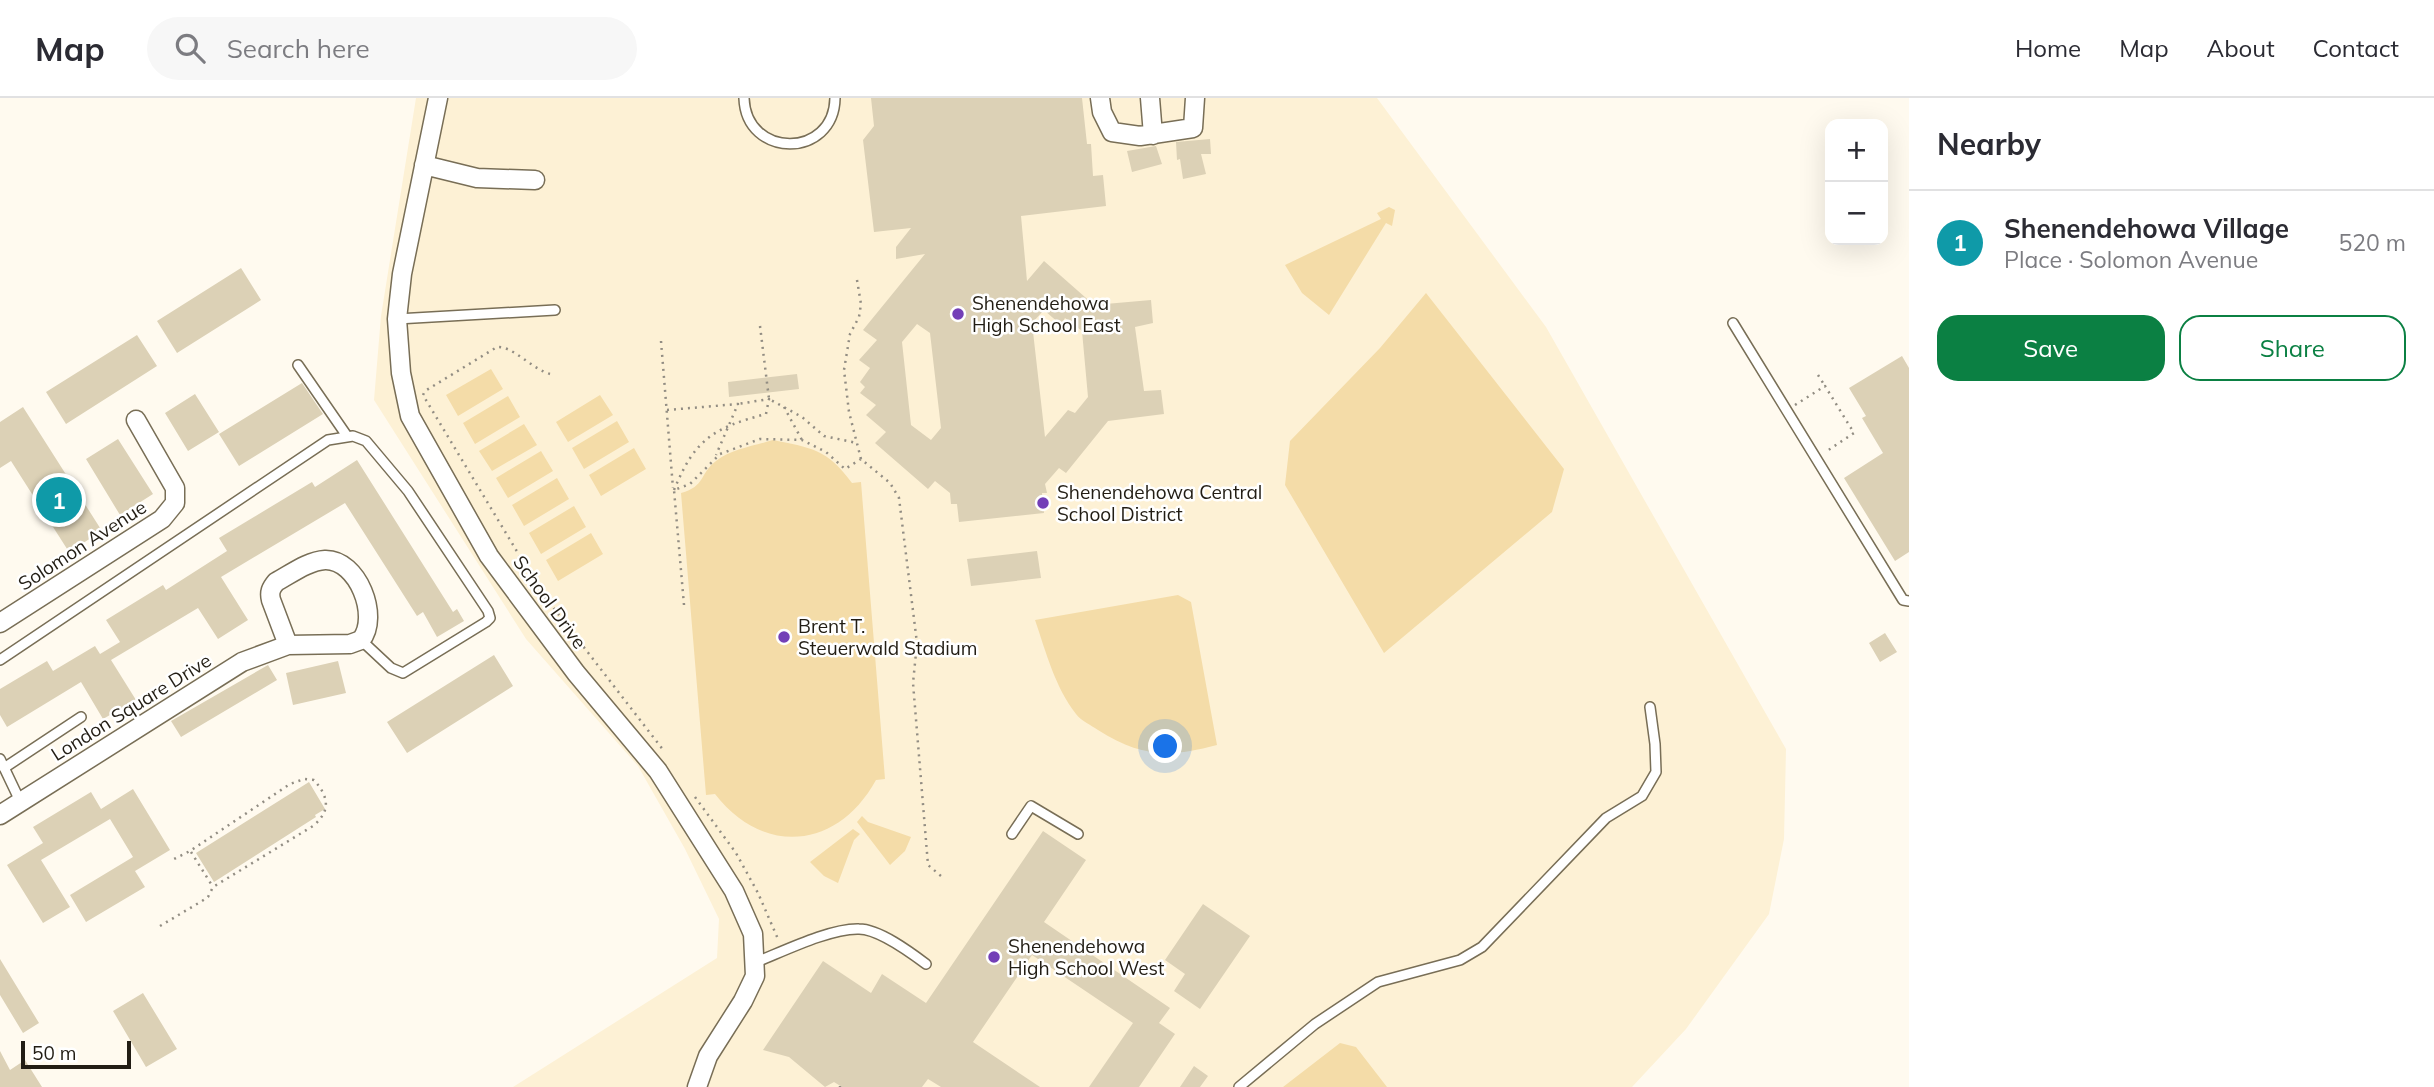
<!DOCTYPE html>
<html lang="en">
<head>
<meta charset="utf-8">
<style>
	body { margin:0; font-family:Mulish,sans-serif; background:#f7f7f7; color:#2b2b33 }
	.controls { position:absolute; right:21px; top:21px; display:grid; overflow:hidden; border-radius:14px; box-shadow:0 7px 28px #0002 }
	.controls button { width:63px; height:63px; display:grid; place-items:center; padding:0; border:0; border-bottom:2px solid #e1e1e2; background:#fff; color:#2b2b33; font:35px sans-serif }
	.scale { position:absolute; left:21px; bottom:18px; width:110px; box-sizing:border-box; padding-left:7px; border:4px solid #221d14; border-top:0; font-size:19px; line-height:24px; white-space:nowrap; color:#221d14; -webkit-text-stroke:5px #fff; paint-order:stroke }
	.you { position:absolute; left:1166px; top:649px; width:24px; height:24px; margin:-18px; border:5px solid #fff; border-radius:50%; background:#1a73e8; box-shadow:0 0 0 10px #1a73e833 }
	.badge { display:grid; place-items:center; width:46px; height:46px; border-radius:50%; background:#0b8043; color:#fff; font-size:23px; font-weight:700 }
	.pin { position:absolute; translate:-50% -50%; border:4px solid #fff; box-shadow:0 2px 7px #0006 }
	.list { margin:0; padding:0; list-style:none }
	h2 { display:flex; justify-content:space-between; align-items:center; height:91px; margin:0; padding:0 28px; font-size:30px }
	h2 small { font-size:23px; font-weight:400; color:#7c7c81 }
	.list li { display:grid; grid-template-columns:46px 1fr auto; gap:21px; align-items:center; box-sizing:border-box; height:105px; padding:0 28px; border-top:2px solid #e1e1e2 }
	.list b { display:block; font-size:26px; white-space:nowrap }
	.list p { margin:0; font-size:23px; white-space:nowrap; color:#7c7c81 }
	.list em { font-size:23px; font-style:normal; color:#7c7c81 }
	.actions { display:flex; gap:14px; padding:21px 28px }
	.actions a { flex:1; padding:16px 0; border:2px solid #0b8043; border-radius:21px; text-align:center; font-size:24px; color:#0b8043 }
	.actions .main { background:#0b8043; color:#fff }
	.icon { flex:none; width:38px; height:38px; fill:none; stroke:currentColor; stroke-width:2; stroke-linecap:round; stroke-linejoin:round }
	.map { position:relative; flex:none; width:1909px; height:989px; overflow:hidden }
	header { display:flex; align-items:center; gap:42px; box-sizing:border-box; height:98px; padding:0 35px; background:#fff; border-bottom:2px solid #e1e1e2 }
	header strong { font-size:33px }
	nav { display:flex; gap:38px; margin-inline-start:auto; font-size:24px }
	.search { width:490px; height:63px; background:#f7f7f7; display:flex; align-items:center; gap:18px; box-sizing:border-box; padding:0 24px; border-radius:38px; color:#7c7c81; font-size:26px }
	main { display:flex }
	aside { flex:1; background:#fff }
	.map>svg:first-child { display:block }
	.built { fill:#fdf1d5 }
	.green { fill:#f4dca8 }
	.building { fill:#dcd1b6; fill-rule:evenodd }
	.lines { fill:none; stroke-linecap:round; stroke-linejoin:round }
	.service-casing { stroke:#786e56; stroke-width:12 }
	.minor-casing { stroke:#786e56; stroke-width:21 }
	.path { stroke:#928d83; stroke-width:2.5; stroke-dasharray:2 5; stroke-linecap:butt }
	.service { stroke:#fff; stroke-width:9 }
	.minor { stroke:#fff; stroke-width:18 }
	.poi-dot { fill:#733fb7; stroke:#fff; stroke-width:2.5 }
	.labels { text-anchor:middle; stroke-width:5; stroke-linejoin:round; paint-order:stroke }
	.poi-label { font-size:19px; fill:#221d14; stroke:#fff; text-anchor:start }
	.street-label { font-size:19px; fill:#221d14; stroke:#fff }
</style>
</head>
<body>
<header>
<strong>Map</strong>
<div class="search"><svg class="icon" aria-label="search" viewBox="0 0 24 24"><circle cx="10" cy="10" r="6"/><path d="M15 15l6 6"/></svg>Search here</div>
<nav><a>Home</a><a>Map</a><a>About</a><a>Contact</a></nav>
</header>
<main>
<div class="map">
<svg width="1909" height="989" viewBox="0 0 1909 989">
	<rect width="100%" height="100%" fill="#fffaef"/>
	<path class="built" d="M416,0H1377L1546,229L1786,651L1784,741L1769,816L1686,931L1632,989H513L717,860L719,821L685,751L638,668L526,541L374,302L381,218Z"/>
	<path class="green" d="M1389,109L1395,112L1392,128L1386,125L1329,217L1302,195L1285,167L1381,121L1377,115Z
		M1426,195L1564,371L1552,414L1384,555L1285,387L1290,343L1380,250Z
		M491,271L503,291L458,318L446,297Z
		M600,297L613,317L568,344L556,324Z
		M508,298L520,319L475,346L463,325Z
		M617,323L629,344L584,371L572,350Z
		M524,326L537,347L492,373L479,353Z
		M773,342C812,350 827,351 852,385L861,384L885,681L876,682C838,751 764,759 715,696L706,697L681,395C706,388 699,376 716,363C732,351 754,348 773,342Z
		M634,350L646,371L601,398L589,377Z
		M541,353L553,373L508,400L496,380Z
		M557,380L569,401L524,428L512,407Z
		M574,408L586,429L541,456L529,435Z
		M591,435L603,456L558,483L546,462Z
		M1178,497L1191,504L1217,647C1168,660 1141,659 1098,632C1091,627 1081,623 1076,616C1055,589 1046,554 1035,522Z
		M862,718L868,724L911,739L905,753L890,767L857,724Z
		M853,731L860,736L854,742L838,785L824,778L810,764Z
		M1340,945L1356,949L1387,989H1283Z"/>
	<path class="building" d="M871,0H1082L1087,46H1091L1093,78L1103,77L1106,108L1021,118L1027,183L1044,163L1094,207L1151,202L1153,225L1135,229L1144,293L1161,292L1164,316L1108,323L1066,375L1059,370L1045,386L1047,395H1042L1044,415L959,424L957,406H951L950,395L935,383L928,391L875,345L886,334L866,317L876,307L860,295L865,289L860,284L870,270L859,262L877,242L863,232L925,156L896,161V149L911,130L874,134L863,42L874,28ZM1044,212L1061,227L1065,220L1082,233L1088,299L1075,315L1068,312L1045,339L1032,225ZM917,226L930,235L941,330L931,342L911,327L902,244Z
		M1210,41L1211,56H1201L1206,76L1183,81L1180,61L1177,62L1176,44Z
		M1156,48L1162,66L1132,74L1127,53Z
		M241,170L261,202L177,255L157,223Z
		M137,237L157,268L66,326L46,294Z
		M1902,258L1909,270V454L1895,463L1844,380L1883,355L1862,320L1866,318L1849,290Z
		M797,276L799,291L729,299L728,284Z
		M302,285L323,316L239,368L219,336Z
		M195,296L219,334L188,353L165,315Z
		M23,309L102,433L69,454L11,363L0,370V324Z
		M118,341L153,396L120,417L86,361Z
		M357,362L453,514L457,511L464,523L437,539L423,514L417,518L345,405L221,479L248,522L218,541L198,510L111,562L136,602L103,621L81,584L7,629L0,617V591L47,563L53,573L95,548L100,556L120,544L106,522L163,487L166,492L227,453L219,440L312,384L315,389Z
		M1037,453L1041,480L971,488L967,461Z
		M1885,535L1897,554L1880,564L1869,545Z
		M494,557L513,588L407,655L387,624Z
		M338,563L346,595L293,607L286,575Z
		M268,567L277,582L181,639L171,623Z
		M309,684L325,711L315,717L316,719L214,784L196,755Z
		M133,691L170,752L135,773L145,789L86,824L70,797L133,759L110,721L41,762L70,809L43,825L7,767L43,745L33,729L91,694L101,711Z
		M1043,733L1086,762L1044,824L1170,910L1159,925L1175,936L1139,989H1089L1133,925L1032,857L973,944L1040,989H941L928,981L922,989H842L834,984L825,989L789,959L763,952L823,863L871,895L882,876L926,905Z
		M1203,806L1250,838L1200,911L1174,893L1185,876L1165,862Z
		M0,861L39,925L23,935L0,897Z
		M143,895L177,951L146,969L113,913Z
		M0,953L10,972L25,962L42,989H0Z
		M1194,968L1208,978L1200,989H1180Z"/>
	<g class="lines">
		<defs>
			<path id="service" d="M744,0C746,61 834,61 835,0
				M397,221L555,212
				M1733,225L1903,502L1909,503
				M298,267L347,338
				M0,562L328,342L353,338L366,343L408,393L488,513L490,520L486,524L403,575L391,570L361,542
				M0,661L20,703
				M4,670L81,619
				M1012,736L1031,708L1078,736
				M754,865C782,854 830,830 859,831C879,831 910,854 926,866
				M1239,989L1315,926L1378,884L1460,862L1482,849L1606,720L1642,698L1656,674L1655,646L1650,609"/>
			<path id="minor" d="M438,0L402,176L397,221L401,275L410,318L489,458L576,575L658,673L734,793L753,836L755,878L743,903L708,958L697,989
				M1100,0L1102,14L1112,34L1140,38L1193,30L1195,0
				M1150,0L1153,37
				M424,67L477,80L535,82
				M0,525L162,421L175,405V390L136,322
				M0,717L242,564L288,547L350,546L361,542C380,519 358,461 325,462C308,463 291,476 276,484C271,490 269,494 271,502L288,547"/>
		</defs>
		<use href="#service" class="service-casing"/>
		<use href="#minor" class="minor-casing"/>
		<path class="path" d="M857,182L861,206L859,219L850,236L844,272L849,314L861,361L890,385L899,400L917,545L913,585L928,767L941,778
			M760,228L769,301L802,319L824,338L857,345
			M661,243L673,390
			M550,276C532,271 513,248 497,249L425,293L423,297L542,495L664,653
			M1818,277L1825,288
			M1795,307L1825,288L1854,335L1827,353
			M784,309L802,342
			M667,312L738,306L716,357
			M674,392C695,341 713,330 766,316L769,301L738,306
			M684,507L674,392L690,386L720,356L760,341L802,342L826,354L845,371L861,361
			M695,699L736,755L758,795L778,841
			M191,754L213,789
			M160,828L202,803L208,799L213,789L313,728C331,713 329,699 314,682L304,681L290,686L190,753L174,761
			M840,989V988"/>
		<use href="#service" class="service"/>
		<use href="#minor" class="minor"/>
	</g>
	<g class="poi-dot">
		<circle cx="958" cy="216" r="7"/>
		<circle cx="1043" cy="405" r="7"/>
		<circle cx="784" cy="539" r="7"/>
		<circle cx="994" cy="859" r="7"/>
	</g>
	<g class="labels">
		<g class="poi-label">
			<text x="972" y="212">Shenendehowa<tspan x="972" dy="22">High School East</tspan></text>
			<text x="1057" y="401">Shenendehowa Central<tspan x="1057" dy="22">School District</tspan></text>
			<text x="798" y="535">Brent T.<tspan x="798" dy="22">Steuerwald Stadium</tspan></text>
			<text x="1008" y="855">Shenendehowa<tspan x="1008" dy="22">High School West</tspan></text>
		</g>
		<g class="street-label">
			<text transform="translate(82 447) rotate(-33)" y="7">Solomon Avenue</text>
			<text transform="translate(550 504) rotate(54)" y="7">School Drive</text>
			<text transform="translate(131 609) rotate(-32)" y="7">London Square Drive</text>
		</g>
	</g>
</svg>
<div class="controls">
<button>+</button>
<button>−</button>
</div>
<div class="scale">50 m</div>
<div class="you"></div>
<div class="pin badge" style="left:59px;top:402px;background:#0f9aa8">1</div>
</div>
<aside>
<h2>Nearby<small></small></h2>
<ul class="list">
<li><span class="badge" style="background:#0f9aa8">1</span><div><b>Shenendehowa Village</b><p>Place · Solomon Avenue</p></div><em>520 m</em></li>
</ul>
<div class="actions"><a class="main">Save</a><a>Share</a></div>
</aside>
</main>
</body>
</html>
